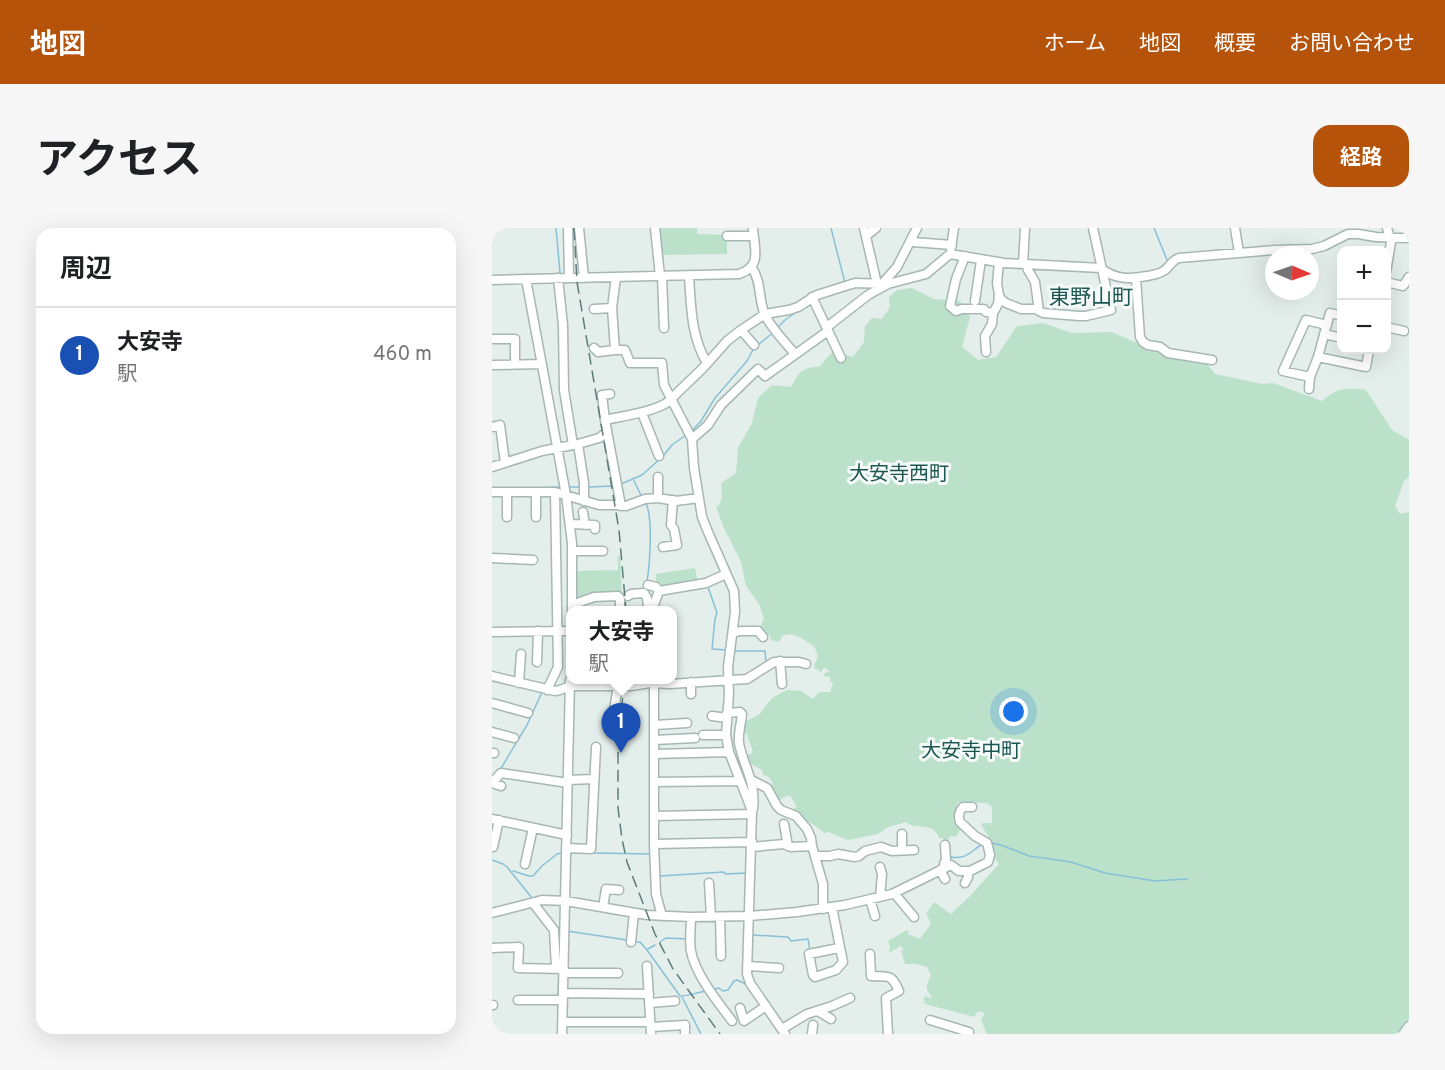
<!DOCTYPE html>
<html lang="ja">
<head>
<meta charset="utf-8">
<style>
	body { margin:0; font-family:Overpass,"Noto Sans JP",sans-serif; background:#f6f6f6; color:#202124 }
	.controls { position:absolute; right:18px; top:18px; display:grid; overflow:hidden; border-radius:12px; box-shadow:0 6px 24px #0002 }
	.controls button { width:54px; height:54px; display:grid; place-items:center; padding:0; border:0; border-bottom:2px solid #e0e0e0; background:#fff; color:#202124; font:30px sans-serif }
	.compass { position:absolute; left:773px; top:18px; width:54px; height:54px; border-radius:50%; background:#fff; box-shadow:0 6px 24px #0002; rotate:92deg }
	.you { position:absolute; left:522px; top:484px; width:21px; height:21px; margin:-15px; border:4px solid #fff; border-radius:50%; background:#1a73e8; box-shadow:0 0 0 9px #1a73e833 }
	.badge { display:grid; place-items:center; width:39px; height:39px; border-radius:50%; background:#b45309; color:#fff; font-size:20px; font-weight:700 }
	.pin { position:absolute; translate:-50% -50px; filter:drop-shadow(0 2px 3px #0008) }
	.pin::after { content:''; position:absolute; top:32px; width:21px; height:18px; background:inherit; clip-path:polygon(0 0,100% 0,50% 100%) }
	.popup { position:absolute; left:74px; top:378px; width:111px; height:78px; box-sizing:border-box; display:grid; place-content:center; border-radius:12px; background:#fff; filter:drop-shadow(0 2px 4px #0005); font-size:20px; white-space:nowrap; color:#757577 }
	.popup b { font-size:22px; color:#202124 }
	.popup::after { content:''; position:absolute; left:50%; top:100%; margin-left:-12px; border:12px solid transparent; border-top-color:#fff }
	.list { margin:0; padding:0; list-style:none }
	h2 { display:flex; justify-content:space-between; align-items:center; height:78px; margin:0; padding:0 24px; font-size:26px }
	h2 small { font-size:20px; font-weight:400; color:#757577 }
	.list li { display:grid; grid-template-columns:39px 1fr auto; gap:18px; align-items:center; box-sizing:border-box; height:96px; padding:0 24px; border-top:2px solid #e0e0e0 }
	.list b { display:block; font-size:22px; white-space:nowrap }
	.list p { margin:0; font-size:20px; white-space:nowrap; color:#757577 }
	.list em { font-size:20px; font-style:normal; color:#757577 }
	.map { position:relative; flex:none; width:917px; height:806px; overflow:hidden; border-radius:18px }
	header { display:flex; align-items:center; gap:36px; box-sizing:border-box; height:84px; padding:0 30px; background:#b45309; color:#fff }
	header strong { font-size:28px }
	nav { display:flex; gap:33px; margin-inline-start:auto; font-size:21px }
	.intro { display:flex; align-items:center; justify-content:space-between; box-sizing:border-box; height:144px; padding:0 36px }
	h1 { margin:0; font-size:42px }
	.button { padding:15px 27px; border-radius:18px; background:#b45309; color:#fff; font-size:21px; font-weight:700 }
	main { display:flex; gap:36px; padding:0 36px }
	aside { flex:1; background:#fff; border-radius:18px; box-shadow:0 6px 24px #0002 }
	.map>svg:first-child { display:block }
	.green { fill:#bbe1cb }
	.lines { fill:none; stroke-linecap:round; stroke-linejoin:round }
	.stream { stroke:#88c0d7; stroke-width:1.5 }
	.minor-casing { stroke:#a6b7b4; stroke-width:11 }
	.minor { stroke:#fff; stroke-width:8 }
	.rail { stroke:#5c7d79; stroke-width:1.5; stroke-dasharray:12 6; stroke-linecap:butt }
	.labels { text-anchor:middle; stroke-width:6; stroke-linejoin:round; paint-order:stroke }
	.neighbourhood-label { font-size:20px; fill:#1b5650; stroke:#f5faf8 }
	.quarter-label { font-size:21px; fill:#1b5650; stroke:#f5faf8 }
</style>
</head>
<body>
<header>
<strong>地図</strong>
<nav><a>ホーム</a><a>地図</a><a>概要</a><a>お問い合わせ</a></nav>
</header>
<div class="intro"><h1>アクセス</h1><a class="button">経路</a></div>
<main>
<aside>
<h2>周辺<small></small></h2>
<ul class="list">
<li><span class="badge" style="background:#1a4fb4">1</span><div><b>大安寺</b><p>駅</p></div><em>460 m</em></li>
</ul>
</aside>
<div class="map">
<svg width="917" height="806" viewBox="0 0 917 806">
	<rect width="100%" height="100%" fill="#e4eeeb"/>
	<path class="green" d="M164,0H205V6L235,7V26L167,27Z
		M420,60L442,71L468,73L478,89L470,119L486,132L504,129L525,98L551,95L580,105L620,104L677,129L714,135L723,146L771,156L781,155L830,173C845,160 855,159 874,162L900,202L917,212V249L912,253L903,278L908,286L917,284V792L905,806H495L489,792L493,785L486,783L482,789L433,776L432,770L434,768L438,770L440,769C432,759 434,759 439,747L435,739L424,736H413L409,723L411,722V720L408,718L397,725L398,718L396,713L415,702L417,704L415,707H418L428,711L438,697V693L434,686L442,674L459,686L478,668L507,636L501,628L498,611L489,597L490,595H500V579L495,575L466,574L462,584L468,602L464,609L459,608L456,611L457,613L451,614V610L448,611C439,591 425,604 414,594L396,599L386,606L356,612L336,604L332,605L328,601L298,582L304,580V577L298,568L292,569L284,575L277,560L281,556C278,551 278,548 271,547L270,542L261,537L255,532L254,529L261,524L255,506L252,505L251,501L254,493L267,487L280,470L295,462L309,463L321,471L327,464H338L341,455L338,453V449L331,448L333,445L337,444L336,441L332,440L328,445L327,442L323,441L322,438L326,428L322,418C311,412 301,401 289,409L288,414L279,412L278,407L269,405L267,401L272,391L267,376L254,358L249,334L232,300L224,279L227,277L230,269L229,255L244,245L246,220L260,195L266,170L280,157L299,159C307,145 309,139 327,139L341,123L361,129L372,114L373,98L380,90L390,91L398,79L397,69L405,62Z
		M126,328H128L130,365L101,367L83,371V343L126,342Z
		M203,340L206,354L168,360L164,357V346Z"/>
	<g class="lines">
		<path class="stream" d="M64,0L68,45
			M339,0L353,55
			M662,0L675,32
			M285,100L293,92L307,82
			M199,204L209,193L223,170L255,133L262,120L282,104
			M171,228L180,217L194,207
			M142,253L149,267
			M129,256L150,247L168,231
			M75,259H88
			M97,259L122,258
			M40,260L69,259
			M154,275C161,290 158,335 155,353
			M216,359L225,385L223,391L220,421L234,422
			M242,423H273L274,435
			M8,542L35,497L50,464
			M500,615L509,617L537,628L579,634L613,645L663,653L695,651
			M101,625L160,626
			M458,631L459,629C474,632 479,623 489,617
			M0,632L11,636L15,639L40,670
			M21,643L37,648H41L50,638L65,626L70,625
			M168,648L232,644L233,646L255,645
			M75,703L135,712
			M260,707L296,709L299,713L316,711L318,723
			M143,714H148L155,722L188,768C197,768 206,764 215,763
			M168,714L174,710L195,711
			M156,721L163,717
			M223,761L227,760L231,763L236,762L242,753L245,752L254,756
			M66,769L67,744
			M190,769L209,806
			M66,777V793"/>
		<defs>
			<path id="minor" d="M76,0L77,50
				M87,0L92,50
				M163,0L168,48
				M372,0L385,56
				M743,0L747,25
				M235,8H261
				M374,8L384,0
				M421,14L460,17
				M459,20L462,0
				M473,28L464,51L458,78L464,83L470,81H492L494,84L501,85
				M507,35L505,55L507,67L509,71L514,75L529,81H544L551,85L587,88H594L619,82L601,0
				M531,36L533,0
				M535,36L536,42L543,54L547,83
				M260,40C270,54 266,72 273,87C280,101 293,114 303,126
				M894,44L899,14L895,0
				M170,48L172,100
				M197,48C199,78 199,109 215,135
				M66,50L71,97L72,162L81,217
				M644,50L648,109L651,114L656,117L668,119L676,125L720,132
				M34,51L74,267L80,315V382
				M0,52L247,46C271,38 262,20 261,0
				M894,54L911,58L917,49
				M390,56L405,39L425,0
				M320,69L349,130
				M483,73L489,32
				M102,81L120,80
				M335,99L376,67L396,56
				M894,99L912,103
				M249,102L262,117
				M832,106L850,110
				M0,111H23V136
				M102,120L106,124L123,122H133L138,135H170L172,157L200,211L202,240L210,289L216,304L242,363L243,384L236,439L237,466L234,507L237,524L260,583L255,746L258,755L293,806
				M123,122L120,80L124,49
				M494,124L493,108L500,96L501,85L506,76L507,67
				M826,129L838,85L850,88
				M0,137L50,136
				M818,149L791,143L814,92L835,97
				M817,161L818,149L826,129L874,139L877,122
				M118,166L110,167L113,192L129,278
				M150,185L167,228
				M113,192C130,188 173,183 182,168L211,140L235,113L249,102L273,86L297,82L306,79L325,67L363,55L396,56L434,46L458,26L512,35L609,40C623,52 638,51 655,48C661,47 668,46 673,42C678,38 680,32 687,30L783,22L820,21L832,18L856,6H866L884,9L917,10
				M0,199L8,197L13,235
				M200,211L216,197L229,177L266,141L273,148L336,103
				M86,216L107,210L115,204
				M0,239L50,223L86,216L92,255V273
				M166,249V270
				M0,264H63L107,277H124L134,278L153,271L166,270L184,273L207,270
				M91,284L93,297
				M15,289V264
				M44,289V264
				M78,296L103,297V301
				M171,319L185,317L182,301L179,297L181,272
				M80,323H111
				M0,330L41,332
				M156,357L164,359L167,363
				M136,368L139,366L152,365L155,370L156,379L160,381
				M80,377L102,369L126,368L128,371V382
				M160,382L167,363L214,355L234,346
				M0,404L78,403
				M241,405L248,403H266L271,409
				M288,433L290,456
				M45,434L46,403
				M0,448L63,463L68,462L78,458H139L158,455L178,456L255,451L282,434H307L314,436
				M162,452V616L164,666L170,688
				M199,454V466
				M27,455L29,426
				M55,462L66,439L63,264
				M0,475L36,485
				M235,485L248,484L250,486C249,496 246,505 247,515C252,540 264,553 261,581
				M220,488L235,490
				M163,497L195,495
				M0,504L22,510
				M121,504L122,482L127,452
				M211,507H234
				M163,512L203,510
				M0,525H2
				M163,526L237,524
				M76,552L102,551
				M259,552L275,560L285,578L289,582L304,588L315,601L319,610L320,618
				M162,554L248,553
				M9,558L0,555L9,545L76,555
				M162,588L260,586
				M0,591L75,607
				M292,596L296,618
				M162,616L260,614
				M1,619L7,592
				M260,619L292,616L299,619L320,618L331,656V681
				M74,620L99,621L104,519
				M410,622V606
				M323,628H338L346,626L363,629L367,628L373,623L389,619L400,623L422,622
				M33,636L41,600
				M388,639L390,646L388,669
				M453,639L452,636L454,632L453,617
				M448,642L453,651
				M217,655L219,689
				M473,655L476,649V643
				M402,665L422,689
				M378,671L383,688
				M41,675L62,702L64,740
				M111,679L114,661L127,662
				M340,679L351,734L344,742L323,749L321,747L317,726L347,720
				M0,685L50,672L74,673L155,687L199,689L257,688L305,684L353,677L400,666L459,637L467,643H478L496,634L498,627L495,615L483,608L468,594C466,589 467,583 471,579H480
				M199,689C199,700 197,713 199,723C203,746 226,774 240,793
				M228,689L229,728
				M139,714L142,685
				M0,720L27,719L26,740L72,741
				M378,726L379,748C397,749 399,745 407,763L394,770L396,806
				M155,738L159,806
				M256,738L287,740
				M72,745H126
				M71,765L157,766
				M26,772H71
				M157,775L183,773
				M0,777H1
				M248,780L252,793L274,778
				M326,783L339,791
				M438,792L477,804L476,806
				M70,794H158
				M159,799L193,797V806
				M290,801L315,786L340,778L358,770
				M70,806L78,452
				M320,806L321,797
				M911,806L917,798"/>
		</defs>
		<use href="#minor" class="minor-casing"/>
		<use href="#minor" class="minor"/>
		<path class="rail" d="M82,0L85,54L127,302L134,382
			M132,452L126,526V580L130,611L135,634L163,706L181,741L228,806"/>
	</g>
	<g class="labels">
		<g class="neighbourhood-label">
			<text x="407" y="252">大安寺西町</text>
			<text x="479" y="529">大安寺中町</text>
		</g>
		<g class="quarter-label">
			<text x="599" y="76">東野山町</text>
		</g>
	</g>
</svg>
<div class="controls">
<button>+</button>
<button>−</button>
</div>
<svg class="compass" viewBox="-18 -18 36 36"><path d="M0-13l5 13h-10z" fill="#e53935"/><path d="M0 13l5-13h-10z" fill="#757577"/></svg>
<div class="you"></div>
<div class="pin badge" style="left:129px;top:525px;background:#1a4fb4">1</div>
<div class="popup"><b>大安寺</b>駅</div>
</div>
</main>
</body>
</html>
